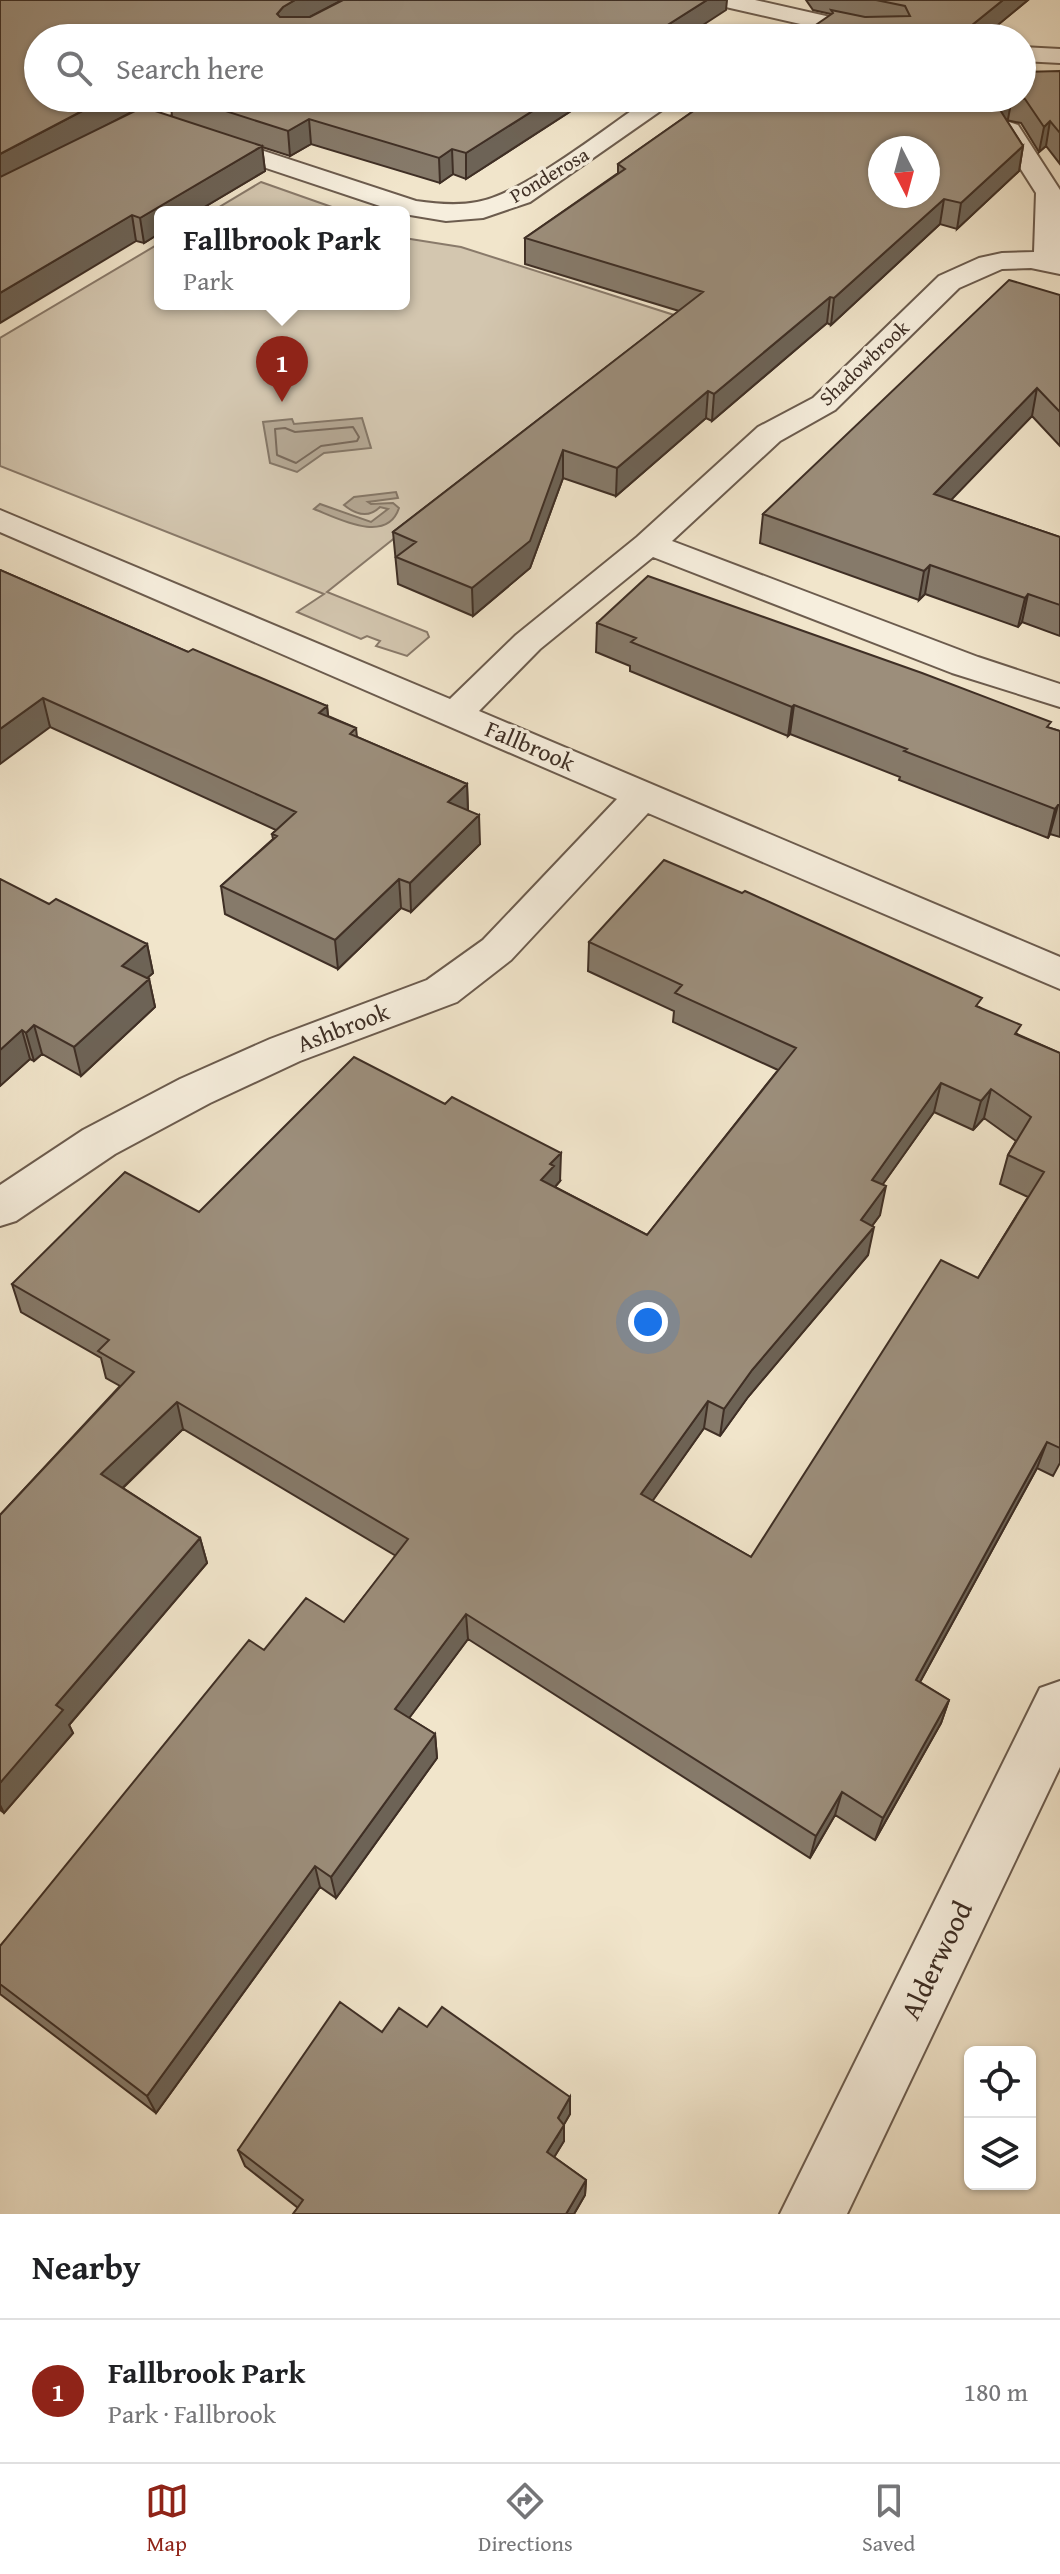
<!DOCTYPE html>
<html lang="en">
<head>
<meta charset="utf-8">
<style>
	body { margin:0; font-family:"Gentium Book Plus",serif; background:#f2f2f2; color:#202124 }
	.controls { position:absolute; right:24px; bottom:24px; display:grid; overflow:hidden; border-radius:12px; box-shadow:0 2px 6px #0004 }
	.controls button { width:72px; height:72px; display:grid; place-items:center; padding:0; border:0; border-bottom:2px solid #e0e0e0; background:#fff; color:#202124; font:40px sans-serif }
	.compass { position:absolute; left:868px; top:136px; width:72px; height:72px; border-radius:50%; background:#fff; box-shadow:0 2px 6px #0004; rotate:174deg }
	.you { position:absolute; left:648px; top:1322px; width:28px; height:28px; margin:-20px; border:6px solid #fff; border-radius:50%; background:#1a73e8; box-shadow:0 0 0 12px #1a73e833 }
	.badge { display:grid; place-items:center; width:52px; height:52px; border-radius:50%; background:#8f2418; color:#fff; font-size:26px; font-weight:700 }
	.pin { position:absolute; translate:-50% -66px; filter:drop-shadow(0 2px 4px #0008) }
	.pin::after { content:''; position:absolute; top:42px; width:28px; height:24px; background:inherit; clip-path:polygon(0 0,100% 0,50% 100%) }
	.popup { position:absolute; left:154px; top:206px; width:256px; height:104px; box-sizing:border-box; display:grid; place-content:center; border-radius:12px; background:#fff; filter:drop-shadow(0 2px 6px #0005); font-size:26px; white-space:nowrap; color:#757577 }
	.popup b { font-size:30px; color:#202124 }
	.popup::after { content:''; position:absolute; left:50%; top:100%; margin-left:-16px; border:16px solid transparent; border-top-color:#fff }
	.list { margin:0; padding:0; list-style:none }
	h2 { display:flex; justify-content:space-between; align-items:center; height:104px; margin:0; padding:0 32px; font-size:34px }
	h2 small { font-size:26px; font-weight:400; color:#757577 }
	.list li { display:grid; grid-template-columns:52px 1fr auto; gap:24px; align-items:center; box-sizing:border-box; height:144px; padding:0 32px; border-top:2px solid #e0e0e0 }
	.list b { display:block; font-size:30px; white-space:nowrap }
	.list p { margin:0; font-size:26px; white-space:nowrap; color:#757577 }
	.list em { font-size:26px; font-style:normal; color:#757577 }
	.icon { flex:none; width:44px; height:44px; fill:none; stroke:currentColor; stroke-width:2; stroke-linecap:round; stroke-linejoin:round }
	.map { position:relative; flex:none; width:1060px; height:2214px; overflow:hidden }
	.search { position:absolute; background:#fff; box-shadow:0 2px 6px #0004; left:24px; right:24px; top:24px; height:88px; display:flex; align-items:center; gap:20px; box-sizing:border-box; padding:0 28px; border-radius:44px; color:#757577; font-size:30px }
	.sheet { height:248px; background:#fff }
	nav { display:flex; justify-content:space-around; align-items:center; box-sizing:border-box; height:112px; border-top:2px solid #e0e0e0; background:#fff; font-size:22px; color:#757577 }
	nav a { display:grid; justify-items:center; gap:4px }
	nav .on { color:#8f2418 }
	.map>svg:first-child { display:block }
	.green { fill:#d3c6af; stroke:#897a6a; stroke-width:2 }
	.water { fill:#b4a793; stroke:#857767; stroke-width:2 }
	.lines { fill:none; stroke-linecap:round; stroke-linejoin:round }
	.shore { stroke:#7a6b5c; stroke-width:2 }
	.minor-casing { stroke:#6c5c4e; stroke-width:4 }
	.minor { fill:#f6eedd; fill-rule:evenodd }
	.wall { fill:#867a6a; stroke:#3f2f25; stroke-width:2; fill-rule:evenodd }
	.shaded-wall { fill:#6d6356; stroke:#3f2f25; stroke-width:2 }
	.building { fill:#9c8e7b; stroke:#3f2f25; stroke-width:2; fill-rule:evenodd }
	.labels { text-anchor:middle; stroke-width:7; stroke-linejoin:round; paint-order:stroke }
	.far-street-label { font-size:20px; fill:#3f2f25; stroke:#f6eedd }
	.street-label { font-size:24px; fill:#3f2f25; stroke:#f6eedd }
	.near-street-label { font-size:28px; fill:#3f2f25; stroke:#f6eedd }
</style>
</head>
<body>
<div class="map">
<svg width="1060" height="2214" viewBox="0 0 1060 2214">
	<rect width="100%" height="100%" fill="#f1e5cb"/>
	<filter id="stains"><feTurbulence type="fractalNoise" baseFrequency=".0025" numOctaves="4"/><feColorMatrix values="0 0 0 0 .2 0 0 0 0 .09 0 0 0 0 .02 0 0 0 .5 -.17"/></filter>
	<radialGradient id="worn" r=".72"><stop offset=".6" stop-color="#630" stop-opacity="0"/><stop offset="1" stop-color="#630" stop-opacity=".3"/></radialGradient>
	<path class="green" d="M261,182L346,212H211Z
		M404,238L461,247L674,315L327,592L427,632L429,637L407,656L376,646L380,641L367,636L361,639L297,612L324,594L0,466V338L160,243V304H404Z"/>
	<path class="water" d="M362,418L371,448L324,453L297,472L270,463L263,422L292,419L294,424Z
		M396,492L398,498L368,502L371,504L393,503L399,508C387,545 337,518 314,509L320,504L371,522L388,509L380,507C368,519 355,514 344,505L354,497Z"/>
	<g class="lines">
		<path class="shore" d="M353,427L359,437L357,441L321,446L296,463L277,455L275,429L285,428L295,432Z"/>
		<defs>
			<path id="minor" d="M714,0H755L901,33L905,38H862L717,5Z
				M1022,47L1060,49V63L1022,61Z
				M164,98H195L192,103L0,204V185Z
				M650,98H679L530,202L483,218L446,221L404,214L197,145L193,140L197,135H215L416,201C437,204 457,206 477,202C522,195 609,125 650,98Z
				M1009,122L1018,125L1060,190V274L1031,268L1002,269L959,288L835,410L780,441L672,541L978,657L1060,684V707L952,673L653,557L540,649L479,711L1060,957V989L648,813L511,960L457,1002L300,1061L210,1103L115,1154L16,1221L0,1226V1185L83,1130L180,1079L270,1039L427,980L483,940L617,799L0,532V510L450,699L516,635L637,537L758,427L813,398L939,276L979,258L1002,253L1034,252L1036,193L996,130L1000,125Z
				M1060,1681V1767L847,2214H780L1040,1688Z"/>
		</defs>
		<use href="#minor" class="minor-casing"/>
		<use href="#minor" class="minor"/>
	</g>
	<path class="wall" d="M0,0L309,17L726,10L38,38L158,98L125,115L172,116L170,98H591L466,179L453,174L440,183L311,144L290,156L262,147L265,171L196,212H160V233L144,243L136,241Z
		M806,0H1028L982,38L831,14L813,10Z
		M1060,71V164L1046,146L1039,152L1021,123L1006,120L1023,146L1019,171L957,229L940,224L831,325L827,323L712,421L706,418L616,496L563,478L530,568L473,616L398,584L393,532L679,311L525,264V238L618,173V164L712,98H1022Z
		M1060,295V446L1032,416L950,500L1060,537V636L1022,622L1018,627L925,594L919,600L760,543L763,514Z
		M0,570L188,652L327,706L328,716L356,728L357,737L467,784L468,811L480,844L411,912L401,908L338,969L225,914L221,886L273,839L272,834L276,830L50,727Z
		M597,623L1050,728L1060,731V837L1050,834L1048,838L899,780L900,777L790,734L788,736L630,671V666L596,652Z
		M49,904L147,944L153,973L147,978L149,979L155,1007L81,1076L42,1054L34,1061L30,1059L0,1086Z
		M589,942L979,1007L1019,1035L1060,1053V1463L1053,1476L1037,1468L920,1682L949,1700L941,1723L875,1840L835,1815L810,1858L468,1639L409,1718L435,1734L437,1758L336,1898L320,1887L156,2113L0,1994V1946L264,1650L344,1622L396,1556L183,1429L123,1488L200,1538L207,1563L69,1725L73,1733L4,1813L0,1810V1515L120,1386L106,1378L101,1358L21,1312L12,1284L199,1212L560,1181L555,1187L647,1235L778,1070L673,1022L674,1011L588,971ZM934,1112L973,1130L984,1118L1016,1141L1008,1155L1000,1184L1028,1197L978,1278L751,1557L652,1501L704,1428L720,1436L748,1397L868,1255L872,1226L880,1215L882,1185Z
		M427,2027L570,2097V2114L564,2124V2141L554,2157L586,2180L585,2195L574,2214H293L298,2208L245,2166L238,2150L382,2032Z"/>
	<path class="shaded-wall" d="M295,0H342L285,30L277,14L283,7Z
		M707,0H727L726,10L683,38H647Z
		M1003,0H1028L982,38H956Z
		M107,98H158L0,182V154Z
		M553,98H591L466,179V153Z
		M1002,98H1012L1008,119L998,123L997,105Z
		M309,119L311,144L290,156L288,131Z
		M1050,121L1046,146L1039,152L1044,127Z
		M262,146L265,171L196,212H160V233L144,243L140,218Z
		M1023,146L1019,171L957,229L961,203Z
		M452,149L453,174L440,183L439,158Z
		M944,199L940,224L831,325L834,298Z
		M132,215L136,241L0,323V293Z
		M830,297L827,323L712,421L714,394Z
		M1037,388L1032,416L929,523L934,494Z
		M708,391L706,418L616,496L617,468Z
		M563,450V478L530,568L473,616L472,588Z
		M930,565L925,594L919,600L924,571Z
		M1028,594L1022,622L1018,627L1025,598Z
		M43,698L50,727L0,764V729Z
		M794,705L790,734L788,736L792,707Z
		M327,706L330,735L319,713Z
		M467,784L468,813L448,802Z
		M1058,805L1050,834L1048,838L1055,809Z
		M479,815L480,844L411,912L410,883Z
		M399,879L401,908L338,969L335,940Z
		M147,944L153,973L129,994L122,966Z
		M149,979L155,1007L81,1076L74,1047Z
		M34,1025L42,1054L34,1061L26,1033Z
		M22,1030L30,1059L0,1086V1050Z
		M941,1083L934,1112L866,1208L872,1180Z
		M991,1089L984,1118L973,1130L981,1101Z
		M561,1153L560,1181L554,1188L541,1180L550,1164Z
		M886,1186L880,1215L855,1249L861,1220Z
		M874,1227L868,1255L748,1397L720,1436L724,1409L752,1370Z
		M708,1401L704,1428L639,1520L641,1494Z
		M177,1402L183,1429L110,1500L101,1474Z
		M1047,1442L1037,1468L908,1704L916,1680Z
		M200,1538L207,1563L69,1725L73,1733L4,1813L0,1805V1783L56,1705Z
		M466,1614L468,1639L398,1733L395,1709Z
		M949,1700L941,1723L875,1840L883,1818Z
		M435,1734L437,1758L336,1898L331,1877Z
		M842,1792L835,1815L810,1858L816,1836Z
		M315,1866L320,1887L156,2113L147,2096Z
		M570,2097V2114L558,2135V2118Z
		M564,2125V2141L547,2169V2152Z
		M586,2180L585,2195L574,2214H566Z"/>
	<path class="building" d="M0,0H295L283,7L277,14L280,17H310L343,0H707L647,38H38V98H107L0,154Z
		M876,0H1003L956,38H797L833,13L831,10L865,17L910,16L905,6Z
		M1060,71V133L1050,121L1044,127L1025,99L1022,98V72Z
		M185,98H553L466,153L452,149L439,158L309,119L288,131Z
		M712,98H1003L997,105L1023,146L961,203L944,199L834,298L830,297L714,394L708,391L617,468L563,450L530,541L472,588L396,557L416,542L393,532L703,292L525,238L625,169L618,164ZM880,148H928V196H880Z
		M143,107L262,146L140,218L132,215L0,293V177Z
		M1009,280L1060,295V412L1037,388L934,494L1060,537V605L1028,594L1025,598L930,565L924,571L763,514Z
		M0,570L188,652L193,649L327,706L319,713L356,728L350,734L467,784L448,802L479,815L410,883L399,879L335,940L221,886L277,836L272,834L296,812L43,698L0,729Z
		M648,576L922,673L1051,722L1047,727L1060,731V805H1058L1055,809L904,751L907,749L794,705L792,707L631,642L636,638L597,623Z
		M664,860L742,893L745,891L982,998L976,1006L1021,1025L1015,1034L1060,1053V1448L1047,1442L916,1680L949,1700L883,1818L842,1792L816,1836L466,1614L395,1709L435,1734L331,1877L315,1866L147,2096L0,1984V1946L249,1640L264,1650L306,1598L344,1622L408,1539L177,1402L101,1474L200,1538L56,1705L63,1710L0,1783V1515L134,1372L98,1351L109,1340L12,1284L125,1172L199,1212L354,1057L445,1104L452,1097L561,1153L550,1164L554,1166L541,1180L647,1235L796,1048L675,993L682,985L589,942ZM941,1083L981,1101L991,1089L1031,1117L1008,1155L1044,1172L978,1278L941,1260L751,1557L641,1494L708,1401L724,1409L752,1370L874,1227L861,1220L886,1186L872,1180Z
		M0,879L49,904L56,899L147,944L122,966L149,979L74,1047L34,1025L26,1033L22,1030L0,1050Z
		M340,2002L382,2032L399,2008L427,2027L442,2007L570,2097L558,2118L564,2125L547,2152L586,2180L566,2214H293L303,2200L238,2150Z"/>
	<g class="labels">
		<g class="far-street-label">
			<text transform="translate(549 175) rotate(-31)" y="7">Ponderosa</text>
			<text transform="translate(864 363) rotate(-43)" y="7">Shadowbrook</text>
		</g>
		<g class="street-label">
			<text transform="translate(530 746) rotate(23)" y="8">Fallbrook</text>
			<text transform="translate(343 1028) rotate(-21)" y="8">Ashbrook</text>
		</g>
		<g class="near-street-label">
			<text transform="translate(936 1960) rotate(-64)" y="10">Alderwood</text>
		</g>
	</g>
	<rect width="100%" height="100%" filter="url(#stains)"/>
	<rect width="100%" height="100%" fill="url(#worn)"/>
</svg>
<div class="controls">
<button><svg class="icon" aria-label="locate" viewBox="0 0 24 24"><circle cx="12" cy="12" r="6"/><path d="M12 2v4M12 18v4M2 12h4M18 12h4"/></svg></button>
<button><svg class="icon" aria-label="layers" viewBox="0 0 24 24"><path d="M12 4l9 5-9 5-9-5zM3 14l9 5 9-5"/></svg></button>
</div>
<svg class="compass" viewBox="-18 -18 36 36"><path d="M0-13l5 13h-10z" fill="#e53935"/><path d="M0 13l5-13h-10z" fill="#757577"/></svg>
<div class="you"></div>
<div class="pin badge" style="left:282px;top:402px">1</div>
<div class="popup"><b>Fallbrook Park</b>Park</div>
<div class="search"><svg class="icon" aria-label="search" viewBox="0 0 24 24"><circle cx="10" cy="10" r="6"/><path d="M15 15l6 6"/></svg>Search here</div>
</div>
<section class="sheet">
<h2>Nearby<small></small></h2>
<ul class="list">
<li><span class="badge">1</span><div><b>Fallbrook Park</b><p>Park · Fallbrook</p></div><em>180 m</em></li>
</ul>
</section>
<nav>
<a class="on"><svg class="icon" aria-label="map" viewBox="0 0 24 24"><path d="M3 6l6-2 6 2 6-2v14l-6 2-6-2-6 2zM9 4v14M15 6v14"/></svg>Map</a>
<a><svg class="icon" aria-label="directions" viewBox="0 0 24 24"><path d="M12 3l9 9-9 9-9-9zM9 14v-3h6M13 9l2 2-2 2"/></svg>Directions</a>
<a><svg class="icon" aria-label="saved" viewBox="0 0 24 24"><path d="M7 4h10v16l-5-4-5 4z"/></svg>Saved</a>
</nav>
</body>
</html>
